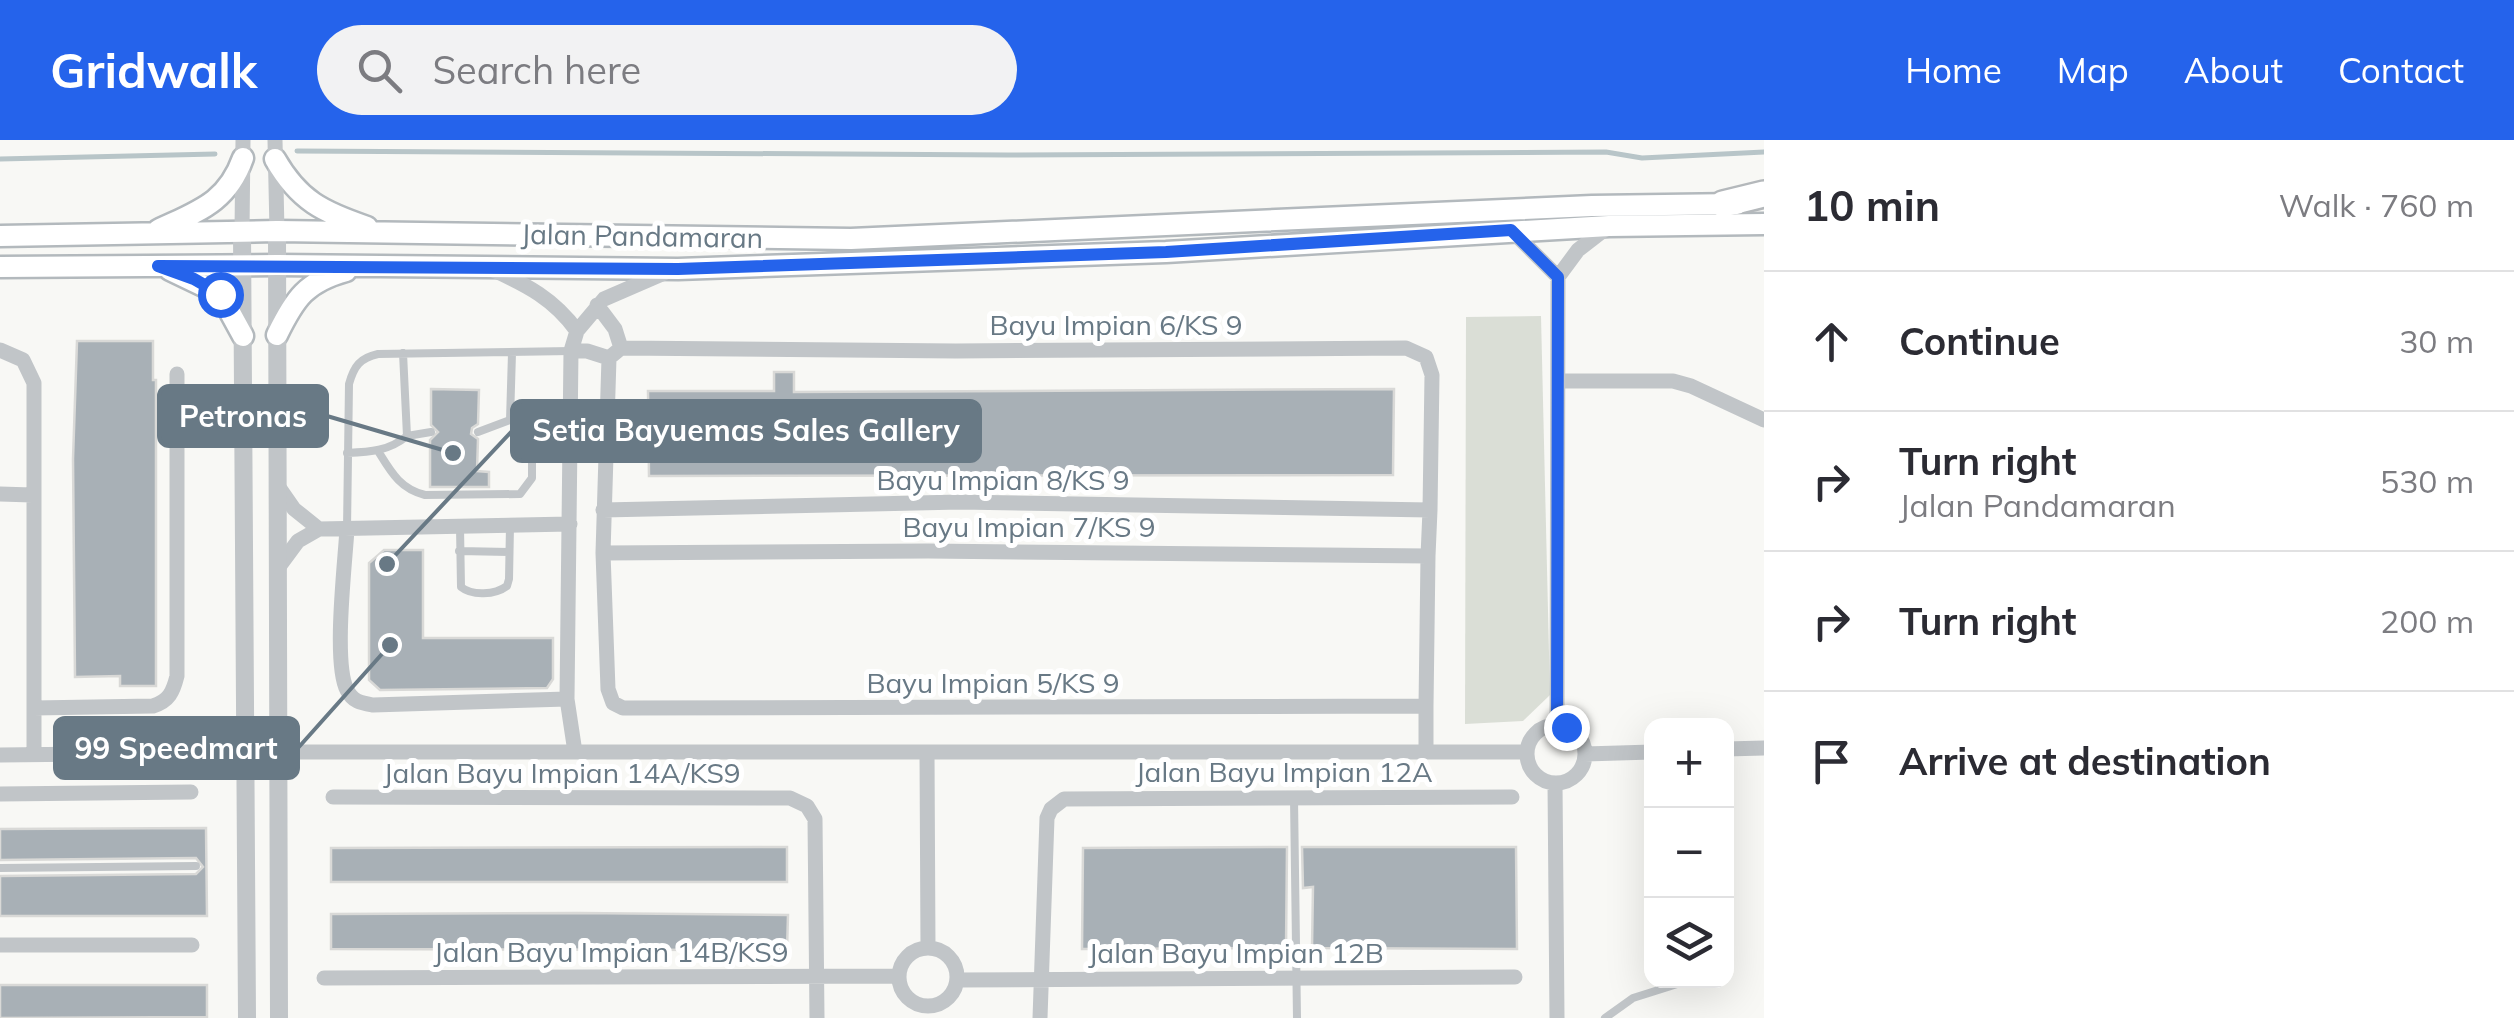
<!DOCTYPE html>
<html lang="en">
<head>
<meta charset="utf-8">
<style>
	body { margin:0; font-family:Mulish,sans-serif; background:#f2f2f3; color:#2b2b33 }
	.controls { position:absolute; right:30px; bottom:30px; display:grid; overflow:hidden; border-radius:20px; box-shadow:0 10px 40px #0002 }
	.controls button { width:90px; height:90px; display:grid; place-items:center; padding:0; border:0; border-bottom:2px solid #e1e1e2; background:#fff; color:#2b2b33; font:50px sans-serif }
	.stop { position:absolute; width:30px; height:30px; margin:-22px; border:8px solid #2563eb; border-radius:50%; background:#fff }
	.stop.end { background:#2563eb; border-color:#fff; box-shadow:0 2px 10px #0008 }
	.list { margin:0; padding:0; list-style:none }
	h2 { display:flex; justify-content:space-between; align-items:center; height:130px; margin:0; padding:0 40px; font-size:42px }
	h2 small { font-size:32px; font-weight:400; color:#7c7c81 }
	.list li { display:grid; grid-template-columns:65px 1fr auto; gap:30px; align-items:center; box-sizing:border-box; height:140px; padding:0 40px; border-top:2px solid #e1e1e2 }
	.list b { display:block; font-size:38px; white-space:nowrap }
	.list p { margin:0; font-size:32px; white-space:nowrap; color:#7c7c81 }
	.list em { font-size:32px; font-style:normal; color:#7c7c81 }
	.icon { flex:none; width:55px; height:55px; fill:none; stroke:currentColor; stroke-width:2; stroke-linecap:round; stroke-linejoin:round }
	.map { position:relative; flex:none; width:1764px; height:878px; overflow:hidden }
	header { display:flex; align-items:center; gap:60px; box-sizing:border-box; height:140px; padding:0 50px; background:#2563eb; color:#fff }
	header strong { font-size:48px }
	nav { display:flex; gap:55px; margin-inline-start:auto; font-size:35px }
	.search { width:700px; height:90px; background:#f2f2f3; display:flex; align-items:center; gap:25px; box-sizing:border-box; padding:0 35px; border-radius:55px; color:#7c7c81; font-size:38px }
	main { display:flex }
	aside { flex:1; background:#fff }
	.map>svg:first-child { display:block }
	.green { fill:#daded6 }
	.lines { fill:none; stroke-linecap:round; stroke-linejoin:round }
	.stream { stroke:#b8c5c8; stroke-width:5 }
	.building { fill:#a8b0b6; stroke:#d9d9d7; stroke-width:2.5 }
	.secondary-casing { stroke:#b3b9bd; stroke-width:25 }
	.trunk-casing { stroke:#b4b8bb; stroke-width:30 }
	.service { stroke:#c1c5c8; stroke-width:8 }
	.minor { stroke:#c1c5c8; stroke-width:15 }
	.tertiary { stroke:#c1c5c8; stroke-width:18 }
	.secondary { stroke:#fff; stroke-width:20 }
	.trunk { stroke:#fff; stroke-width:25 }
	.route { stroke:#2563eb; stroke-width:12 }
	.labels { text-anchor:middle; stroke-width:10; stroke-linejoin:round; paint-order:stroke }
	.street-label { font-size:28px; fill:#687985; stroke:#fff }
	.leader { fill:none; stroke:#687985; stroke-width:4 }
	.callout-dot { fill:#687985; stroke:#fff; stroke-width:4 }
	.callout { fill:#687985; stroke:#687985; stroke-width:4 }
	.callout-label { font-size:30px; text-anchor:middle; font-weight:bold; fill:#fff }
</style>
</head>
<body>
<header>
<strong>Gridwalk</strong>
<div class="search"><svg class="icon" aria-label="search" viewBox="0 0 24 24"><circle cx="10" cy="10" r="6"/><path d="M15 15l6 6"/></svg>Search here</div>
<nav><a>Home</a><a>Map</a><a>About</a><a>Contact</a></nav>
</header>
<main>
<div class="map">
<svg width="1764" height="878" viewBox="0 0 1764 878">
	<rect width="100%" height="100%" fill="#f8f8f5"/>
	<path class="green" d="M1541,176L1550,555L1523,581L1465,584L1466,177Z"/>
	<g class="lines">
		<path class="stream" d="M297,11L1008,15L1606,12L1642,18L1764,12
			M0,19L215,14"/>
	</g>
	<path class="building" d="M77,201H153V240H156V546H120V536L75,537L73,319Z
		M774,232H794V252L1394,249L1393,335L649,336L648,251H774Z
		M431,249L479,250L478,284L472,288L471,294L478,299L477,331L489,332V347H430V300L438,292L431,285Z
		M384,410H423V498H553V539L547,548L380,550L369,540V423Z
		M206,688L207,776H0V736L196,734L203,727L196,718L0,720V689Z
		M787,707V742H331V708Z
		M1287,707L1286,808L1082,809L1083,708Z
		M1302,707H1516L1517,809L1312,808L1313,747L1303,748Z
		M579,773L788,775L787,810L331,809V774Z
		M0,845H207V877L0,878Z"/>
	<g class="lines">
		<defs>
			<path id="secondary" d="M275,19C299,61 323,72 367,87
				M158,90C198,71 227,63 243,18
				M0,96L277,91L851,99L1592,66L1737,64
				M0,127L277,125L678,129L1166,112L1609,86L1764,84
				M170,130L220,154L243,196
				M277,195C295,158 306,142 346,131"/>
			<path id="trunk" d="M1723,64L1764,54"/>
		</defs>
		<use href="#secondary" class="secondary-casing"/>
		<use href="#trunk" class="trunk-casing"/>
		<path class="service" d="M510,280L512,213
			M478,292L510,280H570
			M407,296L431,292
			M378,311C391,332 400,349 425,355L520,354L532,338V280
			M347,313C370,312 389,311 407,296L403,213
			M460,387L461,447C472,456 495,455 507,446L509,439L510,386
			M347,389L349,244C354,226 360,218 378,214L571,211
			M459,411L509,412
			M1294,658L1297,878
			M0,728L196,726
			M1605,878L1633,858L1690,840"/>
		<path class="minor" d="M275,0L277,91
			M1512,91L1558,137
			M242,92L243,0
			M491,129C527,145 554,159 577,191L604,159L664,133
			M597,165L615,189L621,208
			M0,210L23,220L34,243V615
			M571,211H587L609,218
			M1560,241H1673L1691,246L1764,280
			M278,346L294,369L319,389L298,401L278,428
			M0,354L32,355
			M603,370L960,362L1430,370L1432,235L1426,217L1406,208L956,211L621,208
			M319,389L570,384
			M347,389C345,424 333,523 347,550C353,562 361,563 373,565L567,559
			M603,413L928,411L1428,416L1426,566L623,568L613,563L608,549L603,413L609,218L621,208
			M1428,416L1430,370
			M1426,566V612
			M34,568L153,566C169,561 173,552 177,536V234
			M1557,585L1558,137L1578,110L1609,86
			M1527 614a29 29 0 1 1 58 0a29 29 0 1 1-58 0Z
			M1726,609L1764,608
			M575,612L567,559L571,211L577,191
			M927,612L928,807
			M1585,614L1652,612
			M0,615L278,612H1527
			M1555,643L1557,878
			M0,654L191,652
			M333,657L790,658L807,666L815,679L817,878
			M0,805H192
			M899 837a29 29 0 1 1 58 0a29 29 0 1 1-58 0Z
			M324,838L898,836
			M957,840L1515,837
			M1040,878L1047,678L1051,669L1064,659L1512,657"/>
		<path class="tertiary" d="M277,91L279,878
			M242,92L247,878"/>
		<use href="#secondary" class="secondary"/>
		<use href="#trunk" class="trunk"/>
	</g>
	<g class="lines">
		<path class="route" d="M220,154L194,139L158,126L678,129L1166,112L1511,90L1558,137L1557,585L1566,587"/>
	</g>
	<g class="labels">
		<g class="street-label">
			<text transform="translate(642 96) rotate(1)" y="10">Jalan Pandamaran</text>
			<text x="1116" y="195">Bayu Impian 6/KS 9</text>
			<text x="1003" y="350">Bayu Impian 8/KS 9</text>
			<text x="1029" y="397">Bayu Impian 7/KS 9</text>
			<text x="993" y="553">Bayu Impian 5/KS 9</text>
			<text x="1284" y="642">Jalan Bayu Impian 12A</text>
			<text x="562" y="643">Jalan Bayu Impian 14A/KS9</text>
			<text x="611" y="822">Jalan Bayu Impian 14B/KS9</text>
			<text x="1236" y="823">Jalan Bayu Impian 12B</text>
		</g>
	</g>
	<path class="leader" d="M453 313L327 276M387 424L512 291M390 505L298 608"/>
	<g class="callout-dot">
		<circle cx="453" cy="313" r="10"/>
		<circle cx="387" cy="424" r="10"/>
		<circle cx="390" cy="505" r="10"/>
	</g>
	<g class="callout">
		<rect x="159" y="246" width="168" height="60" rx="10"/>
		<rect x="512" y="261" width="468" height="60" rx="10"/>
		<rect x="55" y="578" width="243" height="60" rx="10"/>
	</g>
	<g class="callout-label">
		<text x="243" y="287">Petronas</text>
		<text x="746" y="301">Setia Bayuemas Sales Gallery</text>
		<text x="176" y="619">99 Speedmart</text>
	</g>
</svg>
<div class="controls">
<button>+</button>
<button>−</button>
<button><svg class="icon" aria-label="layers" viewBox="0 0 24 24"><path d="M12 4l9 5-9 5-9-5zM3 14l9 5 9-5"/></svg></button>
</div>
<div class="stop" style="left:220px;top:154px"></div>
<div class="stop end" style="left:1566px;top:587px"></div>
</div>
<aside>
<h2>10 min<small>Walk · 760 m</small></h2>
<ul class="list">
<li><svg class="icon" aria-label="ahead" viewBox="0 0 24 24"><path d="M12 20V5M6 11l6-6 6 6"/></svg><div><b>Continue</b></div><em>30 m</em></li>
<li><svg class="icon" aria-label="right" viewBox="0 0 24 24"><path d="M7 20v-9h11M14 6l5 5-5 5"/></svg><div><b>Turn right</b><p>Jalan Pandamaran</p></div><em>530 m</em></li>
<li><svg class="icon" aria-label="right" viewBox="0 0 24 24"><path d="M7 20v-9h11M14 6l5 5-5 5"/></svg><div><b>Turn right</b></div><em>200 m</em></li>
<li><svg class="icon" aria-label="arrive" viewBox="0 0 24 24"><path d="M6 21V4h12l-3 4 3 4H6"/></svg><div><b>Arrive at destination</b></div></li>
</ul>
</aside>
</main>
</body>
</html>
